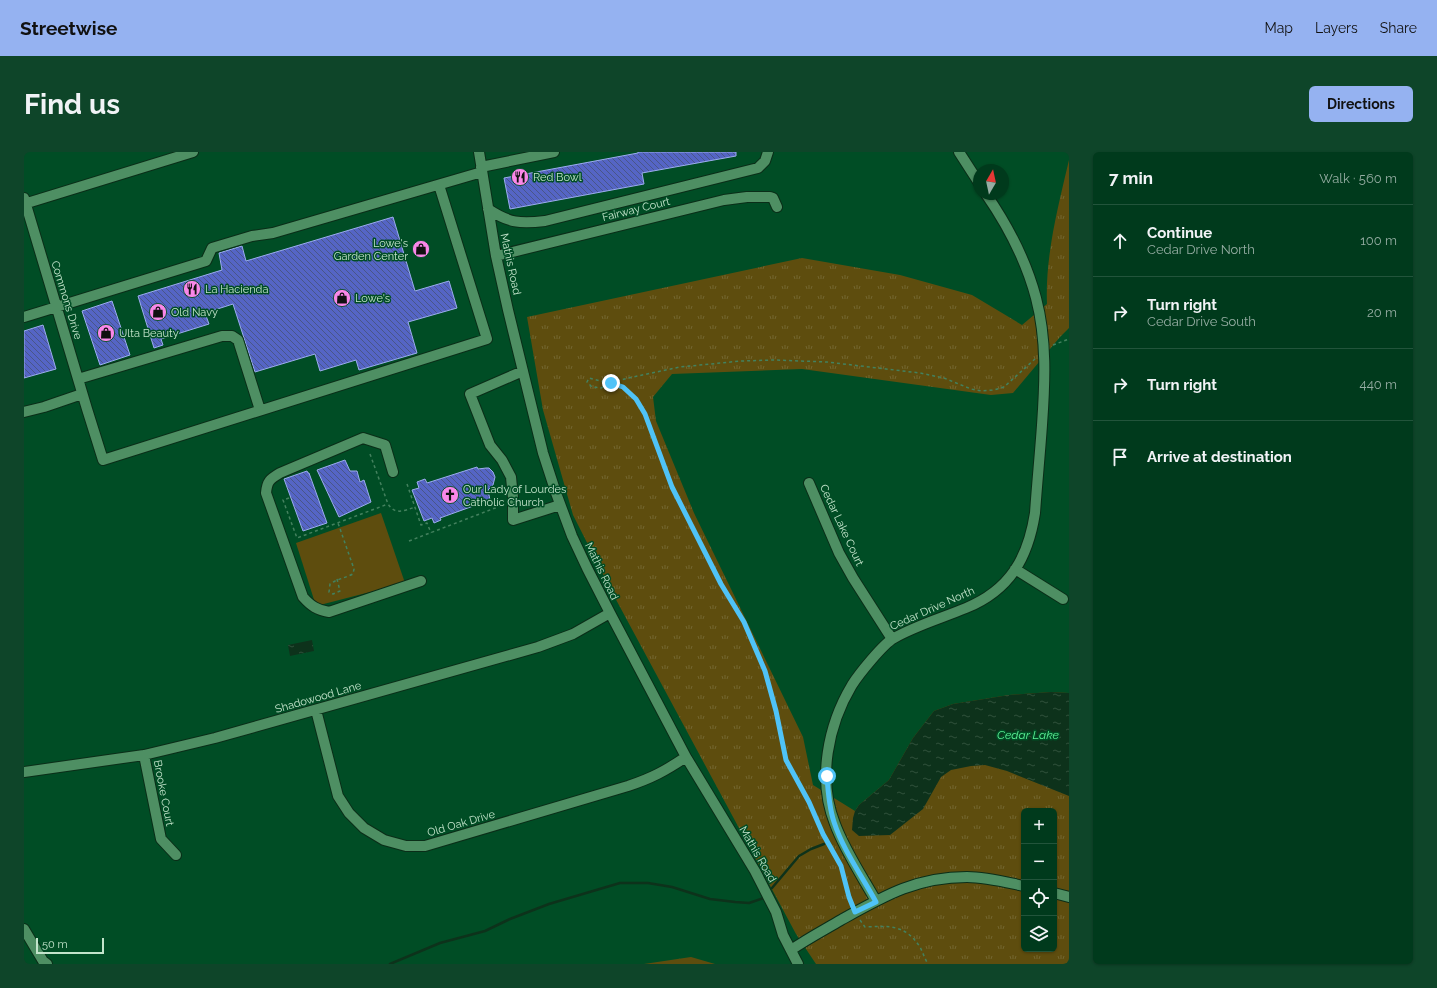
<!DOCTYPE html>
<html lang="en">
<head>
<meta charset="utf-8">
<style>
	body { margin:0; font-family:Raleway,sans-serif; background:#0e4529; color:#f1f3f6 }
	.controls { position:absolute; right:12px; bottom:12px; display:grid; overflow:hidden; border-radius:6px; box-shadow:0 1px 3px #0004 }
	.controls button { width:36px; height:36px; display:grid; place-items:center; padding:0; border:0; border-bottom:1px solid #22543b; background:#003a1c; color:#f1f3f6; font:20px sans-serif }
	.compass { position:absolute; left:949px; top:12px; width:36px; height:36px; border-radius:50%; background:#003a1c; box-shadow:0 1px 3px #0004; rotate:9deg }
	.scale { position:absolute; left:12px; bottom:10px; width:68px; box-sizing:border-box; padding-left:4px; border:2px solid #c3e4cb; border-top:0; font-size:11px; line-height:14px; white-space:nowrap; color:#c3e4cb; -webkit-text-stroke:3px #004d25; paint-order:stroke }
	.stop { position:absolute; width:12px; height:12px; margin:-9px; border:3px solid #4fc3f7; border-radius:50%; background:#fff }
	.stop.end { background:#4fc3f7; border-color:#fff; box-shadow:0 1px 4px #0008 }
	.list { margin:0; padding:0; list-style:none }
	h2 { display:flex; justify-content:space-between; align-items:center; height:52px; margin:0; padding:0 16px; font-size:17px }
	h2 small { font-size:13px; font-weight:400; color:#95ada3 }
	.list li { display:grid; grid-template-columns:26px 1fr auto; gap:12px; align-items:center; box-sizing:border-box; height:72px; padding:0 16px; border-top:1px solid #22543b }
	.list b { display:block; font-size:15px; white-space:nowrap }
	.list p { margin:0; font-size:13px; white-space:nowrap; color:#95ada3 }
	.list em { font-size:13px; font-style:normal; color:#95ada3 }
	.icon { flex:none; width:22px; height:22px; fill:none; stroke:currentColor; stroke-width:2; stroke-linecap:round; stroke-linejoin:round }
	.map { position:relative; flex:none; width:1045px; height:812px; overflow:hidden; border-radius:6px }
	header { display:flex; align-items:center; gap:24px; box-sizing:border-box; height:56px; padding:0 20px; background:#95b2f1; color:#111 }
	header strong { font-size:19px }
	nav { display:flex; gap:22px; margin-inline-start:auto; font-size:14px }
	.intro { display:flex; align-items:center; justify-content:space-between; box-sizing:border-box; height:96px; padding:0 24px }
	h1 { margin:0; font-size:28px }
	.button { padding:10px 18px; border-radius:6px; background:#95b2f1; color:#111; font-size:14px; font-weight:700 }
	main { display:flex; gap:24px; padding:0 24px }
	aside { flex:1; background:#003a1c; border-radius:6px; box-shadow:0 1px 3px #0004 }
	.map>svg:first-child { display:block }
	.grass { fill:url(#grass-tufts); fill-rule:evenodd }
	.garden { fill:#5e4d0e }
	.water { fill:url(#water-ripples) }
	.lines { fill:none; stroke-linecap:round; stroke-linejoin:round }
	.stream { stroke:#0d321b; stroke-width:2.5 }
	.building { fill:url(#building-back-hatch); stroke:#9cadee }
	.minor-casing { stroke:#0a2e18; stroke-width:12 }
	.path { stroke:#43815e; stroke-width:1.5; stroke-dasharray:3 3; stroke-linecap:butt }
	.minor { stroke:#4e8f63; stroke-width:10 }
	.route { stroke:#4fc3f7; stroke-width:5 }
	.labels { text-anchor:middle; stroke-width:3; stroke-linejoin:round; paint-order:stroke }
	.poi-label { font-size:11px; fill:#c3e4cb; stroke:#004d25; text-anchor:start }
	.street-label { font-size:11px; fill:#c3e4cb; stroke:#004d25 }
	.water-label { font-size:12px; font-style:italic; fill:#5cf095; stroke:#004d25 }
</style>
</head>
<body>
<header>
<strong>Streetwise</strong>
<nav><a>Map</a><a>Layers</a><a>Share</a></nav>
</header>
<div class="intro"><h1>Find us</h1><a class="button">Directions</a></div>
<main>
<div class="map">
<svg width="1045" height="812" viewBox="0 0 1045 812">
	<defs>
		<pattern id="grass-tufts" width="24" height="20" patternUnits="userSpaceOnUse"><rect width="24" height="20" fill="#5e4d0e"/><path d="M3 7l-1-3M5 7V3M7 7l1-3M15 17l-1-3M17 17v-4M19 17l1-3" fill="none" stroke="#736630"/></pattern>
		<pattern id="water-ripples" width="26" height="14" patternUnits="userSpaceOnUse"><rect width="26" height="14" fill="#0d321b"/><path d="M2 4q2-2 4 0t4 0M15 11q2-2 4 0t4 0" fill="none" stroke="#2f503b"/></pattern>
		<pattern id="building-back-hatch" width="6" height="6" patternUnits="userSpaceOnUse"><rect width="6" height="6" fill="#5565c5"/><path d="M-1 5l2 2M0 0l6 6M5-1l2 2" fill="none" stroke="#495688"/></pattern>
	</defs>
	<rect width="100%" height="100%" fill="#004d25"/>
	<path class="grass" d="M1045,8V176L1036,185L989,241L967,243L778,217L648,222L629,245L632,269L670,361L779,585L789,633L831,659L835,653L865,628L889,586L910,559L929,552L985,543L1027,540L1045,541V812H792L772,782L589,442L549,363L519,258L503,165L778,106L876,123L948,143L998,173L1023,152C1021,104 1034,55 1045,8ZM1000,659H1030V797H1000Z
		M667,805L691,812H619H620Z"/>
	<path class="garden" d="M357,361L381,431L292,454L272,391Z"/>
	<path class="water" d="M288,488L290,499L266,504L264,493Z
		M1027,540L1045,541V644L983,619L961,613L947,614L927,618L917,625L899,657L866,683L835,684L828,678L829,666L831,659L835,653L865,628L889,586L910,559L929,552L985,543Z"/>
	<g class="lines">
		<path class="stream" d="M748,736L775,704L787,697L800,692
			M366,812L416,791L461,779L486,767L525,752L596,731H624L648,735L686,747L711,750L725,751L740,746"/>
	</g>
	<path class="building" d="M614,0H712V4L618,21L620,32L486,57L480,26L614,1Z
		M369,65L391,139L425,129L433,156L384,170L393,201L335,218L332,208L296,219L291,202L231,220L209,152L181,161L185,172L137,187L139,193L130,196L114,144L198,118L195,101L218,94L222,109Z
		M88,149L106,203L76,213L58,159Z
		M19,173L32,217L0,226V179Z
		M321,308L326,319H333L336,330L340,328L347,350L315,365L293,318Z
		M453,315L454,317L462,316H465L469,320L471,325L469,333L464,338L466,348L416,366L417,368L410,371L408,366L400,369L388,338L395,336L393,330L401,327L403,331Z
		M283,319L284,321H285L303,371L279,379L260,327Z"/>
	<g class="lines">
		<defs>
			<path id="minor" d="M455,0L472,104L484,158L519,301L532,341L548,384L563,416L586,461L662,605L731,719L752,760L759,783L774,812
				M935,0L955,31
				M457,15L530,0
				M0,46L63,257L79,308L463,187L415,33
				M0,52L169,0
				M464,57C485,71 496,72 521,69L734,16L741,9L744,0
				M472,104L700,48L723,45H746L749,46L753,55
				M0,165L182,109L188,96L228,84L249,81L458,20
				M499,219L446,242L466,293L478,308L487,325L489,346V368L536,353
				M54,227L198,184H208L214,188L236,258
				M0,260L20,255L58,242
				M369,320L361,293L339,286L256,321C246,327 243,329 242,341L279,445C287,454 293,458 305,460L397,429
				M785,331L815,401L829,426L868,487
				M991,417L1039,447
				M292,558L314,644L325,661L340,676L360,688L382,694H401L604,634C628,626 641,619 662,605
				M120,603L137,687L152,703
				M0,620L120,603L191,586L514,495L549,482L586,461
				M1030,741L1045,745
				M852,749C838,724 821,699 811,672C793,627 804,573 828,533C835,522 859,492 870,486C893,473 918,466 942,456C986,438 1004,406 1011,361C1013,332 1016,302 1018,273C1021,230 1023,188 1012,146C1002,108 984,74 962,42
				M0,777L19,809L23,812
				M767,798C783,787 800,778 817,768C860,744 892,725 943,725C962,725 981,730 1000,734"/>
		</defs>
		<use href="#minor" class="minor-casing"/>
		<path class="path" d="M1029,193L1045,187
			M346,302L364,352C371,363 380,359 391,355
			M383,332L397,373L403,371L407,381
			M265,346L259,348L273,386L364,352
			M385,389L479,353
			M313,427L316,439L309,442L305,440L306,432C313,427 321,426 329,422L330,417L314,371
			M827,751L817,714L799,682L785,650L762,608L752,559L741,519L720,470L697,432L648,335L621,262L612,247L599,235L565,226L563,230L568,235L577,236L587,231L604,226L656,215L717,209L750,208L803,210L896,221L920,226L947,237L958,239L970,238L980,235L1011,207
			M836,768L841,775C865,774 881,772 896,795C899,801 901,807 904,812"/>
		<use href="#minor" class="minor"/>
	</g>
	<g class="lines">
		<path class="route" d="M587,231L599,235L612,247L621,262L648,335L697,432L720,470L741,519L752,559L762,608L785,650L799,682L817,714L825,745L831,760L852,750C838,724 819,698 810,670C805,655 804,640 803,624"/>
	</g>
	<defs>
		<symbol id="restaurant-disc" viewBox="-11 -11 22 22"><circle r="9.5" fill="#f987e8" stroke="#004d25"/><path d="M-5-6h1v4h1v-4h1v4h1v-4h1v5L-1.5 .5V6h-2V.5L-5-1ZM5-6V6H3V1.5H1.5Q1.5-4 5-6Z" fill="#111"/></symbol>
		<symbol id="shop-disc" viewBox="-11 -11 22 22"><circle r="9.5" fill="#f987e8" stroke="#004d25"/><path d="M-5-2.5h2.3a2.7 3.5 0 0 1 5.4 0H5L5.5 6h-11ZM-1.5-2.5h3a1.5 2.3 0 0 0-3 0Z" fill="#111"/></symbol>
		<symbol id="church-disc" viewBox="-11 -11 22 22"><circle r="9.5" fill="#f987e8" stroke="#004d25"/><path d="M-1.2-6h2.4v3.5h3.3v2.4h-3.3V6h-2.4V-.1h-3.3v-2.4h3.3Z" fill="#111"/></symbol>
	</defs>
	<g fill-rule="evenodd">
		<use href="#restaurant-disc" x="486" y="15" width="20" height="20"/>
		<use href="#shop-disc" x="387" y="87" width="20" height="20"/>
		<use href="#restaurant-disc" x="158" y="127" width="20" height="20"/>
		<use href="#shop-disc" x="308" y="136" width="20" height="20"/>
		<use href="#shop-disc" x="124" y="150" width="20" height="20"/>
		<use href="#shop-disc" x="72" y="171" width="20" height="20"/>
		<use href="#church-disc" x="416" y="333" width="20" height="20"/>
	</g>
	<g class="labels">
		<g class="poi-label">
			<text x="509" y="29">Red Bowl</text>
			<text x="384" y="95" text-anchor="end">Lowe's<tspan x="384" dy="13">Garden Center</tspan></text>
			<text x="181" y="141">La Hacienda</text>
			<text x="331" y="150">Lowe's</text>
			<text x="147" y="164">Old Navy</text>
			<text x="95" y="185">Ulta Beauty</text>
			<text x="439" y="341">Our Lady of Lourdes<tspan x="439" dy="13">Catholic Church</tspan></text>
		</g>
		<g class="street-label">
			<text transform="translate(612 57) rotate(-14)" y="4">Fairway Court</text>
			<text transform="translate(487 112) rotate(78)" y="4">Mathis Road</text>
			<text transform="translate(43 148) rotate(73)" y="4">Commons Drive</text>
			<text transform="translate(818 373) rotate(65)" y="4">Cedar Lake Court</text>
			<text transform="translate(578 419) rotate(64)" y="4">Mathis Road</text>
			<text transform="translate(908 456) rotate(-24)" y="4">Cedar Drive North</text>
			<text transform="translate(294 545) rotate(-16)" y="4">Shadowood Lane</text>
			<text transform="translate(140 641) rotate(79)" y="4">Brooke Court</text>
			<text transform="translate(437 671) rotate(-16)" y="4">Old Oak Drive</text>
			<text transform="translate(734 702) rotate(60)" y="4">Mathis Road</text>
		</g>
		<g class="water-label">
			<text x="1004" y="587">Cedar Lake</text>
		</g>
	</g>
</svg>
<div class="controls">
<button>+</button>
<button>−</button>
<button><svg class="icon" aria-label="locate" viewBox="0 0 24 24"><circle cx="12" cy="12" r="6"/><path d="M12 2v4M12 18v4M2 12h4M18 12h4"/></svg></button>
<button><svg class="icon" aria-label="layers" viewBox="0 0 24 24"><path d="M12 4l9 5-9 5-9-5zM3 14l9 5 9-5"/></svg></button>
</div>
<svg class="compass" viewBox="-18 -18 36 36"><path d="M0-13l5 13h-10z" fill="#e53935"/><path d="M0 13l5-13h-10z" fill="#95ada3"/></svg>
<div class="scale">50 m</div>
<div class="stop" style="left:803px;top:624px"></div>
<div class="stop end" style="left:587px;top:231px"></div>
</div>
<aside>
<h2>7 min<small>Walk · 560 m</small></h2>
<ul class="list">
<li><svg class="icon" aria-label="ahead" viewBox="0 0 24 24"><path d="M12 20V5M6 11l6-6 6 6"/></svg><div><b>Continue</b><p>Cedar Drive North</p></div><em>100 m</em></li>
<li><svg class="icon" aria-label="right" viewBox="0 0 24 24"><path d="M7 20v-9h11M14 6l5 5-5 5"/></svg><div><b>Turn right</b><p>Cedar Drive South</p></div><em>20 m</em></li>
<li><svg class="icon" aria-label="right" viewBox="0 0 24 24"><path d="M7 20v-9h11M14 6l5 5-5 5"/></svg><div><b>Turn right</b></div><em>440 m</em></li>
<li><svg class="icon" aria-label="arrive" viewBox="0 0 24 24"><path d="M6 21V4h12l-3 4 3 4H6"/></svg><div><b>Arrive at destination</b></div></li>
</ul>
</aside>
</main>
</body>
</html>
